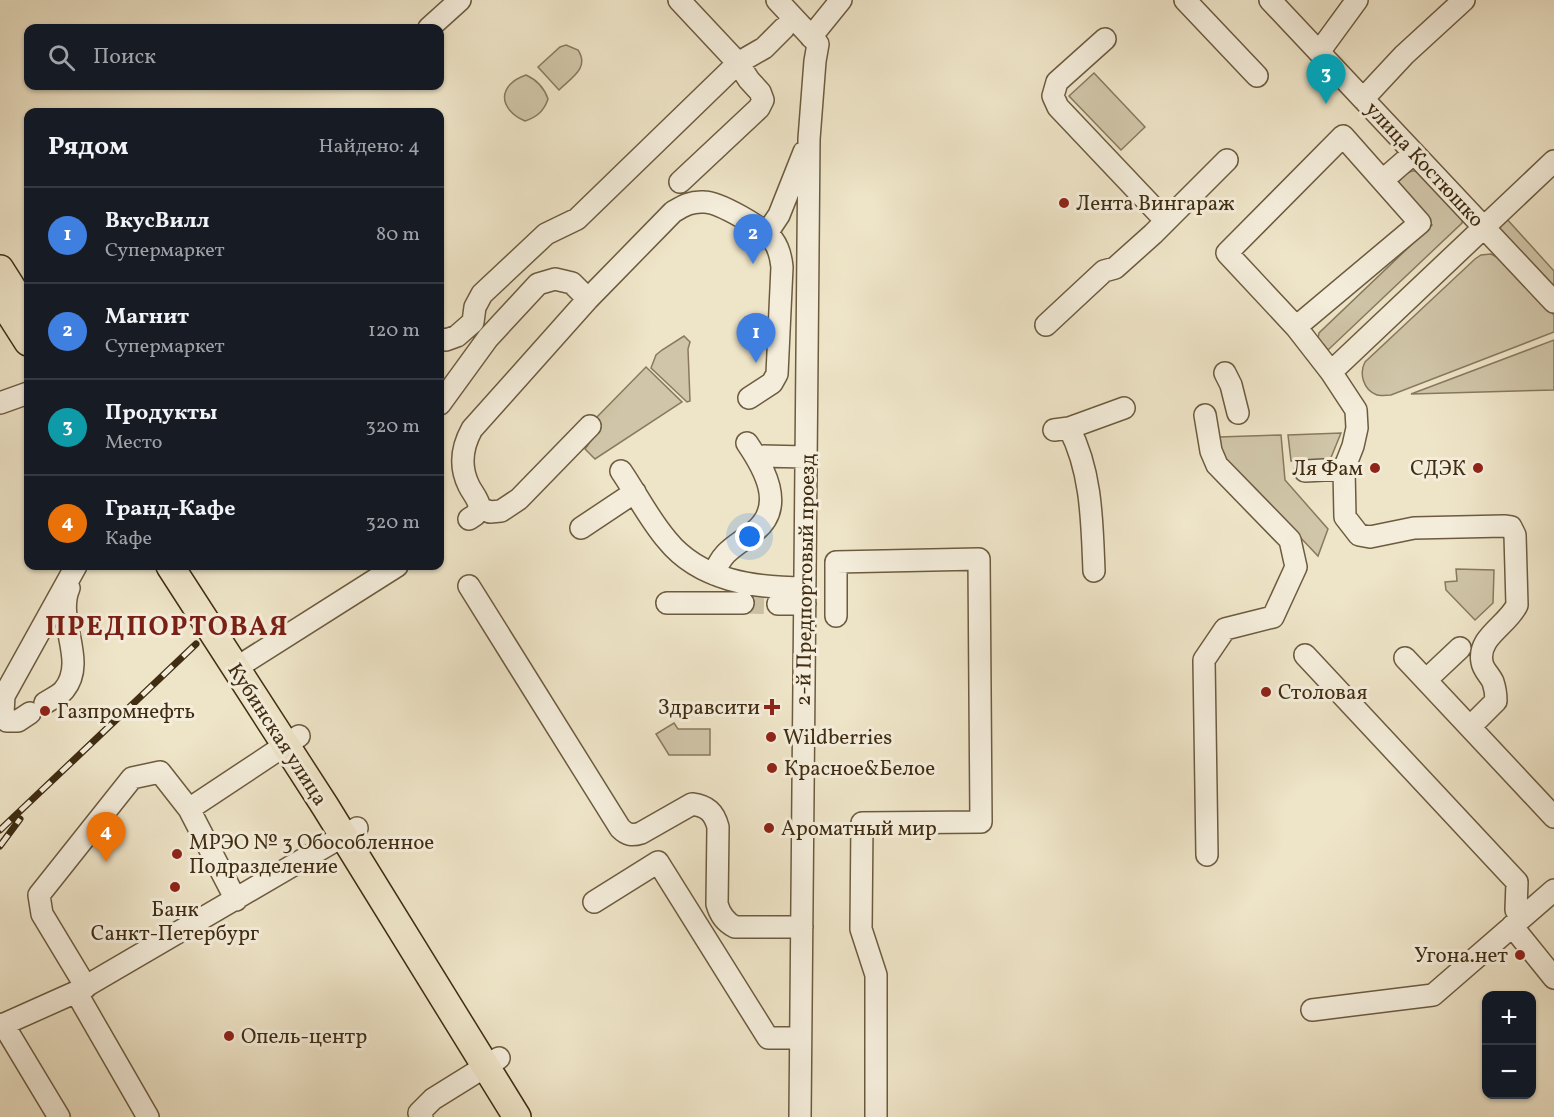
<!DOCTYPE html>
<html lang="ru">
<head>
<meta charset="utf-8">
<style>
	body { margin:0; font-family:Vollkorn,serif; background:#20242c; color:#f1f3f6 }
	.controls { position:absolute; right:18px; bottom:18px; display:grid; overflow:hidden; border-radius:12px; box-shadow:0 2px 4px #0004 }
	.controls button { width:54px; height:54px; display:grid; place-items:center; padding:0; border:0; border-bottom:2px solid #363941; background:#171b24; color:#f1f3f6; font:30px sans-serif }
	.you { position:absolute; left:750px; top:537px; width:21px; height:21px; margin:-15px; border:4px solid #fff; border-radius:50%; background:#1a73e8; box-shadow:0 0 0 9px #1a73e833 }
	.badge { display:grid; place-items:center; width:39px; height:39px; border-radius:50%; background:#c59692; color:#fff; font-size:20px; font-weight:700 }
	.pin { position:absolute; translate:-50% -50px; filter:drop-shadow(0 2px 3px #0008) }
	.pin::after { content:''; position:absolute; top:32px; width:21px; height:18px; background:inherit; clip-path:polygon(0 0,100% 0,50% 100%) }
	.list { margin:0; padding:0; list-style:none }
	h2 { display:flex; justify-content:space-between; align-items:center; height:78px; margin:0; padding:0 24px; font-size:26px }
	h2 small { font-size:20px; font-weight:400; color:#9ea1a6 }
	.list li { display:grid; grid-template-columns:39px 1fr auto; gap:18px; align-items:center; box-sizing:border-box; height:96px; padding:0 24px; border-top:2px solid #363941 }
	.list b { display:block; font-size:22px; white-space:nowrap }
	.list p { margin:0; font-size:20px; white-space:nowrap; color:#9ea1a6 }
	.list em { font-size:20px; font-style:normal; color:#9ea1a6 }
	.icon { flex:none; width:33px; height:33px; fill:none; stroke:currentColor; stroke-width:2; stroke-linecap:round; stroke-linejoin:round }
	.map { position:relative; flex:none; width:1554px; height:1117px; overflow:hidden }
	.search { position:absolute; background:#171b24; box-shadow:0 2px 4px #0004; left:24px; top:24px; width:420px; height:66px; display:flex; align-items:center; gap:15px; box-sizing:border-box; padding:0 21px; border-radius:12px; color:#9ea1a6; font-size:22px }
	.panel { position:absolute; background:#171b24; box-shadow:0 2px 4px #0004; left:24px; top:108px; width:420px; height:462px; border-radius:12px }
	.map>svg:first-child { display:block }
	.green { fill:#d0c5a8; stroke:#88795d; stroke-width:1.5 }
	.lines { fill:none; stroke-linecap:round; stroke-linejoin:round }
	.minor-tunnel { stroke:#cbbfa3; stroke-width:21; stroke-dasharray:21 10; stroke-linecap:butt }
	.minor-casing { stroke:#6c5b3f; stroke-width:24 }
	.major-casing { stroke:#402d12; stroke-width:30 }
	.minor { stroke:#f4eddb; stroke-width:21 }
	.major { stroke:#eee4c7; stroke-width:27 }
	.rail-casing { stroke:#402d12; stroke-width:7 }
	.rail { stroke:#f4eddb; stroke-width:4.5; stroke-dasharray:14; stroke-linecap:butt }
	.poi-dot { fill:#8f2418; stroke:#f4eddb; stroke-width:2 }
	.labels { text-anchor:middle; stroke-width:6; stroke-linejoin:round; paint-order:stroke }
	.street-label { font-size:21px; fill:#402d12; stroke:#f4eddb }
	.poi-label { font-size:21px; fill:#402d12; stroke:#f4eddb; text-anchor:start }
	.district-label { font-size:27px; font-weight:bold; letter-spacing:1.5px; fill:#7a1f14; stroke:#f4eddb }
</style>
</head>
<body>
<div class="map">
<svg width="1554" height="1117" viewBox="0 0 1554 1117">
	<rect width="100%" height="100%" fill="#eee4c7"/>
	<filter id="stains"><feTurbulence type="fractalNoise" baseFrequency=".00333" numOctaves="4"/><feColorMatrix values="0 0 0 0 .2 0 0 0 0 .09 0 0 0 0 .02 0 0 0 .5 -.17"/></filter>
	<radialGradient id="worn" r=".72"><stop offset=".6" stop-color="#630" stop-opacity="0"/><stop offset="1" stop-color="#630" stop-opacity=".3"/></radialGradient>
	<path class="green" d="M566,45L578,50C590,68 571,78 559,90L538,67L560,47Z
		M1094,73L1145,127L1121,150L1069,96Z
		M526,75C537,80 544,87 548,99C544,111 537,117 525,121C498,109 497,85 526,75Z
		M1412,171H1417L1463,218L1462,223L1328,350L1318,338L1319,333L1432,225L1397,188L1396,185L1405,174Z
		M1505,217L1554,271V289L1496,226Z
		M1491,254L1504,261L1554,315V332L1391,395C1387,395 1380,396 1377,395C1363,390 1359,373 1365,362L1475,259L1481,255Z
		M684,336L690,342L688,349L690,401L687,402L651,368L656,355L662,350Z
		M1554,340V390L1411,394Z
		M646,367L682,402L595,459L585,449C593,439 596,432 595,419Z
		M1341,433L1330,460L1291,461L1288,435Z
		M1281,435L1285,480L1328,529L1318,556L1224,457L1220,445L1219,437Z
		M1456,569L1494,570L1493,603L1475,620L1446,590L1445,582L1457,581Z
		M674,723L678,729H710V755H669L656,734Z"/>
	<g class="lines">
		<path class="minor-tunnel" d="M743,603L778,604"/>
		<defs>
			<path id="minor" d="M679,0L738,63L749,80L760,92L763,100L759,108L680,182
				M777,0L818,44L815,61L809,139L800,1117
				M1185,0L1257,76
				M1270,0L1554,302
				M429,28L460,0
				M811,37L841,0
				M1105,39L1057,82L1053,96L1058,107L1166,221
				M1319,52L1357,0
				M1363,99L1404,55L1464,0
				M1383,180L1414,153
				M767,233L779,215L804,152
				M1046,325L1104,271L1115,268L1153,234L1227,160
				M1296,327L1420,223L1343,136L1227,253L1296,327L1331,372L1356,410L1357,428L1353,446L1344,469L1345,517L1359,535L1370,537L1414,528L1504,526L1511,527L1515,535L1517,605C1508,625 1477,637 1482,662C1483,670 1490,675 1493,682C1495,688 1496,695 1496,701L1470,727
				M440,339L446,340L457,336L473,322L475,307L482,294L546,234L577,219L738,63L764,48L784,28
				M1331,372L1554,161
				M1225,373L1231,385L1238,413
				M0,403L28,393
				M440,404L488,338L538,284L555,279L572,283L588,299
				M1205,415L1211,451L1217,465L1290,540L1296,567L1273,617L1225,629L1204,660L1207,855
				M1069,428C1092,472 1092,523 1094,571
				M1054,430L1069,428L1124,408
				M756,456L806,457
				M621,471C636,493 649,519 667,540C700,581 755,588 805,588
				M1305,471L1344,469
				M480,508L490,512L501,511L519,499L590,426
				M469,519L475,515L480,508C478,498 473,494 469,486C459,466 462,447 472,429L588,299L673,212C683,206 691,201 704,202C719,202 764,228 773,240C779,248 781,257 782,267L777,374L772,383L749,398
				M581,528L635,492
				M714,574C723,549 737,546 755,531C786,506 764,468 747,443
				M469,586L620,828C627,835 632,836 641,833L692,804C707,806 714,812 718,827L717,904C720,915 725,922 735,927H802
				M667,603H743
				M778,604H805
				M836,616V562L979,559L981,822L862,823L861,929L876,975V1117
				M1305,655L1517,882L1516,910L1522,917
				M1405,658L1554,817
				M236,668L397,566
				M1426,680L1460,648
				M45,703C51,699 60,695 64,690C88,661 55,620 69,588
				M30,713L18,721H7L3,713L4,696L76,566
				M236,900L189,809L299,736
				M594,902L658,862L768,1038H800
				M1512,926L1554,978
				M86,987L42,914L39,895L132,778L160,772L189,809
				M76,992L148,1117
				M1312,1010L1433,995L1554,890
				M3,1024L59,1117
				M0,1026L76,992L357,828
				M422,1117L419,1113L433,1099L499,1058"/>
			<path id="major" d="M0,269L26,310
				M0,298L28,342
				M170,566L325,806L517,1117"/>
		</defs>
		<use href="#minor" class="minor-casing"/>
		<use href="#major" class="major-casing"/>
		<use href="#minor" class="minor"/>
		<use href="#major" class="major"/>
		<defs>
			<path id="rail" d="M0,830L196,644
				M0,846L20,819"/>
		</defs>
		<use href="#rail" class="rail-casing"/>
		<use href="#rail" class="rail"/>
	</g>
	<g class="poi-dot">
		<circle cx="1064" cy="203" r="6"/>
		<circle cx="1375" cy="468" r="6"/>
		<circle cx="1478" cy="468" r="6"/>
		<circle cx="1266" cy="692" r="6"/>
		<path d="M769 698h6v6h6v6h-6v6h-6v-6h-6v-6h6z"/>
		<circle cx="45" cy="711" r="6"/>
		<circle cx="771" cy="737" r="6"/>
		<circle cx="772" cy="768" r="6"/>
		<circle cx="769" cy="828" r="6"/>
		<circle cx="177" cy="854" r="6"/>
		<circle cx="175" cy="887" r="6"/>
		<circle cx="1520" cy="955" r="6"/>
		<circle cx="229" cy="1036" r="6"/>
	</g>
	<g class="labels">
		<g class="street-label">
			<text transform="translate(1425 164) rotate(47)" y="7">улица Костюшко</text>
			<text transform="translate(805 580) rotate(-89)" y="7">2-й Предпортовый проезд</text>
			<text transform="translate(278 734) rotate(57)" y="7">Кубинская улица</text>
		</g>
		<g class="poi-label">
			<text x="1076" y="210">Лента Вингараж</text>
			<text x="1363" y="475" text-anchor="end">Ля Фам</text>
			<text x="1466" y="475" text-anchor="end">СДЭК</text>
			<text x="1278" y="699">Столовая</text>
			<text x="760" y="714" text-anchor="end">Здравсити</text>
			<text x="57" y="718">Газпромнефть</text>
			<text x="783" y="744">Wildberries</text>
			<text x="784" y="775">Красное&amp;Белое</text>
			<text x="781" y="835">Ароматный мир</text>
			<text x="189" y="849">МРЭО № 3 Обособленное<tspan x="189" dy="24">Подразделение</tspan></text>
			<text x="175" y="916" text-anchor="middle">Банк<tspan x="175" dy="24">Санкт-Петербург</tspan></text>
			<text x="1508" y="962" text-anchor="end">Угона.нет</text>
			<text x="241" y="1043">Опель-центр</text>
		</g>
		<g class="district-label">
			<text x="167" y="635">ПРЕДПОРТОВАЯ</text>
		</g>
	</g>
	<rect width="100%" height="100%" filter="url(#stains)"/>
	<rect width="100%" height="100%" fill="url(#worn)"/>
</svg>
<div class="controls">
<button>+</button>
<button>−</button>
</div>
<div class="you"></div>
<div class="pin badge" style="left:756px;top:363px;background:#3f7fe0">1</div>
<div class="pin badge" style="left:753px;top:264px;background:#3f7fe0">2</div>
<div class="pin badge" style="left:1326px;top:104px;background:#0f9aa8">3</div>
<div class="pin badge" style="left:106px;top:862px;background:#e8710a">4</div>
<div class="search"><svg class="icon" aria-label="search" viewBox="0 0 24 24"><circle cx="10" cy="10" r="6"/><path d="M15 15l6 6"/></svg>Поиск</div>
<section class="panel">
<h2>Рядом<small>Найдено: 4</small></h2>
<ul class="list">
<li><span class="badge" style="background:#3f7fe0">1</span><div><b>ВкусВилл</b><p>Супермаркет</p></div><em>80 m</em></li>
<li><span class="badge" style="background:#3f7fe0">2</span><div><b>Магнит</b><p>Супермаркет</p></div><em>120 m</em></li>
<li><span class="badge" style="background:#0f9aa8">3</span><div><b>Продукты</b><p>Место</p></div><em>320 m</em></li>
<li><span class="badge" style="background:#e8710a">4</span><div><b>Гранд-Кафе</b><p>Кафе</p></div><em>320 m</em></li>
</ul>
</section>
</div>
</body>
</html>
